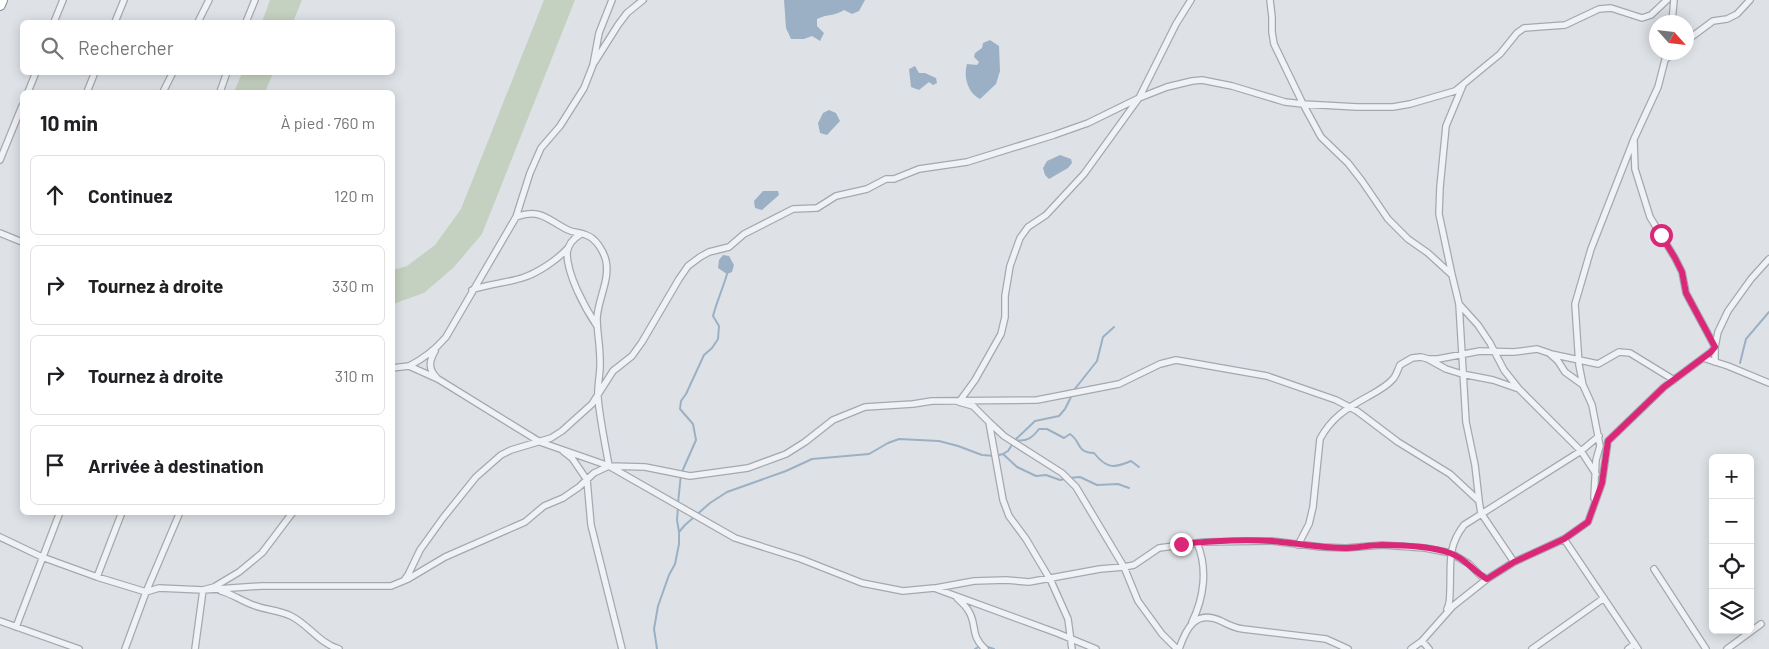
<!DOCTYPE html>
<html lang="fr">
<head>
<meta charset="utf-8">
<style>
	body { margin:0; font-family:Barlow,sans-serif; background:#f2f2f2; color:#202124 }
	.controls { position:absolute; right:15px; bottom:15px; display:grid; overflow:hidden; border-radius:8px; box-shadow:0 2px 12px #0003 }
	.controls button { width:45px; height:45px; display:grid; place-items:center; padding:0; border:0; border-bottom:1px solid #e0e0e0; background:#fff; color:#202124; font:25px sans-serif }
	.compass { position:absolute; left:1649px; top:15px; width:45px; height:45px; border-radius:50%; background:#fff; box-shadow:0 2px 12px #0003; rotate:117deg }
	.stop { position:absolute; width:15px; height:15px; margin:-11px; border:4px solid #db2777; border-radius:50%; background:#fff }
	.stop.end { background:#db2777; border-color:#fff; box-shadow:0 1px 5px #0008 }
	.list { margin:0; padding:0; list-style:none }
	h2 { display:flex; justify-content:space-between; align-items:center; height:65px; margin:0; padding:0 20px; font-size:21px }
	h2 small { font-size:16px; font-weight:400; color:#757577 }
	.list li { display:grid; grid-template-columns:32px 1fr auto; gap:15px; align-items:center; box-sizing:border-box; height:80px; margin:0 10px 10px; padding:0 10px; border:1px solid #e0e0e0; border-radius:8px }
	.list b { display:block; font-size:19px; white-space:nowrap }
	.list em { font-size:16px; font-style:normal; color:#757577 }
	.icon { flex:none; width:28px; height:28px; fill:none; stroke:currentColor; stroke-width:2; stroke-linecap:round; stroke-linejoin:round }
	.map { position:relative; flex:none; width:1769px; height:649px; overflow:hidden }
	.search { position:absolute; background:#fff; box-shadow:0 2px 12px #0003; left:20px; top:20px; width:375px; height:55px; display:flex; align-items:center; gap:12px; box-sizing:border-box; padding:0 18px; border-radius:8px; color:#757577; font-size:19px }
	.panel { position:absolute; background:#fff; box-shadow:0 2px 12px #0003; left:20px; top:90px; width:375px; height:425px; border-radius:8px }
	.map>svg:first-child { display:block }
	.green { fill:#c4d0c0 }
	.water { fill:#9bb0c5 }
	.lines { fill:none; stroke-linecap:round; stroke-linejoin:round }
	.stream { stroke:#9bb0c5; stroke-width:2 }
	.minor-casing { stroke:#a4a9b0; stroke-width:8 }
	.trunk-casing { stroke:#87909c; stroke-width:12 }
	.minor { stroke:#f1f2f5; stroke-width:5.5 }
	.trunk { stroke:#fff; stroke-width:10 }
	.route { stroke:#db2777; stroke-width:6 }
</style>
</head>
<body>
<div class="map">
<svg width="1769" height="649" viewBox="0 0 1769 649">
	<rect width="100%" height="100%" fill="#dee2e7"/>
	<path class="green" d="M270,0H302L293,22H262Z
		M544,0H575L482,234L454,267L424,293L393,304V270L407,266L435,245L461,209Z
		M242,73V72L273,73L265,92H234Z"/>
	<path class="water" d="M784,0H865L859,11L852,14L844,10C835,16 827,14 817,19V26L824,33L820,41L812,36L804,39H791L786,28Z
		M990,40L999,46L1000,71L996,84L980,99C968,93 963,77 967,64L977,65L979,62L974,57L975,53L982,48L983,43Z
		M915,66L919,73H925L936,78L937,83L933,85L929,82L919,90L911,87L909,69Z
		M829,110L836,113L840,121L827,135L820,133L818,123L823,113Z
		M1060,155L1071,159L1072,163L1068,168L1049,179L1045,175L1043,168L1047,161Z
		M763,191H778L779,195L762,210L755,208L754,201Z
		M723,255L729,256L734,265L732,272L727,274L718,268L719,260Z"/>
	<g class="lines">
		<path class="stream" d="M1740,363L1746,339L1769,312
			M1074,390L1097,361L1103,337L1114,327
			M1015,440L1035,421L1059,416L1065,409L1072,395
			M1003,454L1017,467L1036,476L1046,475L1060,480L1065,479
			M1069,478L1080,477L1097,485L1118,484L1129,488
			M678,503L681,474L696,440L693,424L680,409L681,401L686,394L704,355L712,348L718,339L719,326L713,316C717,301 723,288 727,274
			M678,507L677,520L679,532
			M985,646L994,649
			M657,649L654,629L658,606L669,575L675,564L679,544V532L685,525L710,503L727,492L786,471L812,459L869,454L888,443L899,439L939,441L958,446L982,455L995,456L1003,454L1008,451L1015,440C1027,442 1032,438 1039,429H1047L1064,438L1070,434C1082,442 1075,452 1094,453C1106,468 1113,469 1131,461L1139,467
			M975,649L980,646"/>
		<defs>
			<path id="minor" d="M1270,0L1272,17V32L1274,44L1303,104L1321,137L1348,163L1362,181L1388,219L1408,239L1428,253L1452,275L1459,304L1466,422L1475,465L1479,500
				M54,22L63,0
				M115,22L124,0
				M198,22L209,0
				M246,22L255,0
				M1672,22L1674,0
				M1686,41L1713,21L1727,19L1737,14L1750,0
				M1666,59L1674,52
				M594,63L618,25L627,13L643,0
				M28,92L36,72
				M87,92L95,72
				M163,92L173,72
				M220,92L227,72
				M1634,141L1635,169L1650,217L1675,258L1682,272L1686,293L1715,347V362
				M0,160L22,106
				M516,217C542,208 547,220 568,230C574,233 580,232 586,235C596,238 604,252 606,261C610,280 598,299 597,318C597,332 600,345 600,360C601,372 597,385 598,398C600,420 605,443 609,466
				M0,233L22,242
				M581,234C574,238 568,244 567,253C567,275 585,308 597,326
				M1452,275L1439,214L1440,187L1446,126L1463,85
				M472,290C488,284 506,283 522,278C538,273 557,260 568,248
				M1459,304L1478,325L1490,343L1504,370L1519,389L1581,451L1596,474
				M435,351C429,361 428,369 437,378
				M1551,354L1598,364L1619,352L1630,353L1674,380
				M1703,358L1728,366L1769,383
				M1430,359H1438L1480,351L1514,352L1537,349L1549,353L1558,361L1565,372L1583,385
				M409,366C423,359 435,350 446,337L516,217L530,173L541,148L560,126L584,88L593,65L599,33L612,0
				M392,368L409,366L438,379L540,442L609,466L735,538L801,559L862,583L903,591L934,588L1057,633L1096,649
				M989,422L1004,436L1062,473L1076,487L1124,567L1138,601L1162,634L1177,649
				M563,451L572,458L587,480L591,525L622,649
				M1594,498L1596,460L1600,446L1592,405L1583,385L1579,365L1575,304L1591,249L1634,139L1658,87L1667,52
				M0,537L42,557L97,577L146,592L159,588L203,590L214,587L239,572L262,553L293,512
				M1564,539L1638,649
				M1298,545L1309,524L1313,507L1320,439C1331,418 1347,408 1367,397C1376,392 1386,387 1393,379C1396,376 1398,369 1400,365L1412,358L1421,357L1428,359L1446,369L1462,374L1493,380L1519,389
				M1654,569L1706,649
				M97,577L122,512
				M405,579L408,575L420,550L443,518L476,477L501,455L511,450L551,438L562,431L592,404L613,371L632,356L642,342L679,279L688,266L700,257L709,252L729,247L744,234L793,209L817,208L836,196L867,189L886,179H894L919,169L967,162L1054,135L1088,123L1139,98L1167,87L1192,81L1202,80L1232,86L1285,102L1303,104L1357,107H1393L1410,104L1455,91L1500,54L1517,33L1524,28L1565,25L1599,9L1611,8L1642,18L1651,15L1667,0
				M936,588L974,581L1006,580L1029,582L1100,569L1124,567L1134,565L1159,548L1204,542L1272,541L1321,547L1346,548L1382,545L1425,548L1451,553L1469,564L1480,575L1487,579
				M221,591C232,594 242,601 253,605C265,610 279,610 291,616C309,625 319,643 339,649
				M957,598C961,602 965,605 968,610C978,625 969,634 985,649
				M1447,609C1450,604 1450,596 1450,590C1451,564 1447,547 1464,525L1581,451L1599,436
				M0,621L79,649
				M1192,622C1204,598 1208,568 1197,543
				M16,627L60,512
				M1422,641L1429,649
				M125,649L146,592L180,512
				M195,649L203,590L261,586H391L408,579L445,557L525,522L544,506L563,498L579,487L594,473L609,466L645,467L690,476L748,468L786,454L805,442L833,420L865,407L913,404L932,401L1037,400L1119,384L1160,364L1176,360L1267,376L1336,400L1357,411L1398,442L1450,474L1479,501L1481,513L1514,562
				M1072,649L1068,619L1051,581L1026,539L1009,516L1003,500L989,422L973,406L959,402L975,380L1001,334L1005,317V296L1010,266L1020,238L1028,227L1046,215L1084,174L1139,98L1176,24L1191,0
				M1179,649C1186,629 1195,609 1221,621C1229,625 1234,628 1243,629L1326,639L1348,649
				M1411,649L1422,641L1453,606L1487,579L1514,562L1564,539L1588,522L1602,483L1608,441L1664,387L1711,352L1715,347L1718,332L1728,311L1751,279L1769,259
				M1532,649L1604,598
				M1628,649L1635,644
				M1727,649L1761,624"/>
			<path id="trunk" d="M0,5L2,0"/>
		</defs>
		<use href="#minor" class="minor-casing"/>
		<use href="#trunk" class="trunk-casing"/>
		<use href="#minor" class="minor"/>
		<use href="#trunk" class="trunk"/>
	</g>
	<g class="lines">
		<path class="route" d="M1181,544C1210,541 1242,539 1272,541C1296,543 1320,548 1344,548C1357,548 1369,545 1382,545C1403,545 1430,546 1450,553C1465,558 1474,572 1487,579L1514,562L1564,539L1588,522L1602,483L1608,441L1664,387L1711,352L1715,347L1686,293L1682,272L1675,258L1661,235"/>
	</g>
</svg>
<div class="controls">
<button>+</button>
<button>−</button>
<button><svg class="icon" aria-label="locate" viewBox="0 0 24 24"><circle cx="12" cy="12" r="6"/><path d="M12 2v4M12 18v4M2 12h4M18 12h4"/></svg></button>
<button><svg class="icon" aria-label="layers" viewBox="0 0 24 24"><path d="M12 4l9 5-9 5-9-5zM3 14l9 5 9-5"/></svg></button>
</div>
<svg class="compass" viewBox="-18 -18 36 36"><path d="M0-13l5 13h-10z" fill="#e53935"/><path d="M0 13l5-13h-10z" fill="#757577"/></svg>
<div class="stop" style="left:1661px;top:235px"></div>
<div class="stop end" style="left:1181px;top:544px"></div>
<div class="search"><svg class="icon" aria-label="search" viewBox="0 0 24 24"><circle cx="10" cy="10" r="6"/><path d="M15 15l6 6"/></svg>Rechercher</div>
<section class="panel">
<h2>10 min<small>À pied · 760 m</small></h2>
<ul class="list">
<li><svg class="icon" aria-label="ahead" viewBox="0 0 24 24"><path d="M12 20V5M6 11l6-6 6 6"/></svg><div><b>Continuez</b></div><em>120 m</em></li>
<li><svg class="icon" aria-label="right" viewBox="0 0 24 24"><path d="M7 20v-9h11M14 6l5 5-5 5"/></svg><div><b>Tournez à droite</b></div><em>330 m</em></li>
<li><svg class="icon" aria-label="right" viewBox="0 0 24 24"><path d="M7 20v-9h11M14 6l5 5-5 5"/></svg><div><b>Tournez à droite</b></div><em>310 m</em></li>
<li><svg class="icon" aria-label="arrive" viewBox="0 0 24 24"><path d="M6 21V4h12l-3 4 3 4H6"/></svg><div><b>Arrivée à destination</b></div></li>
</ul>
</section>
</div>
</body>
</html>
